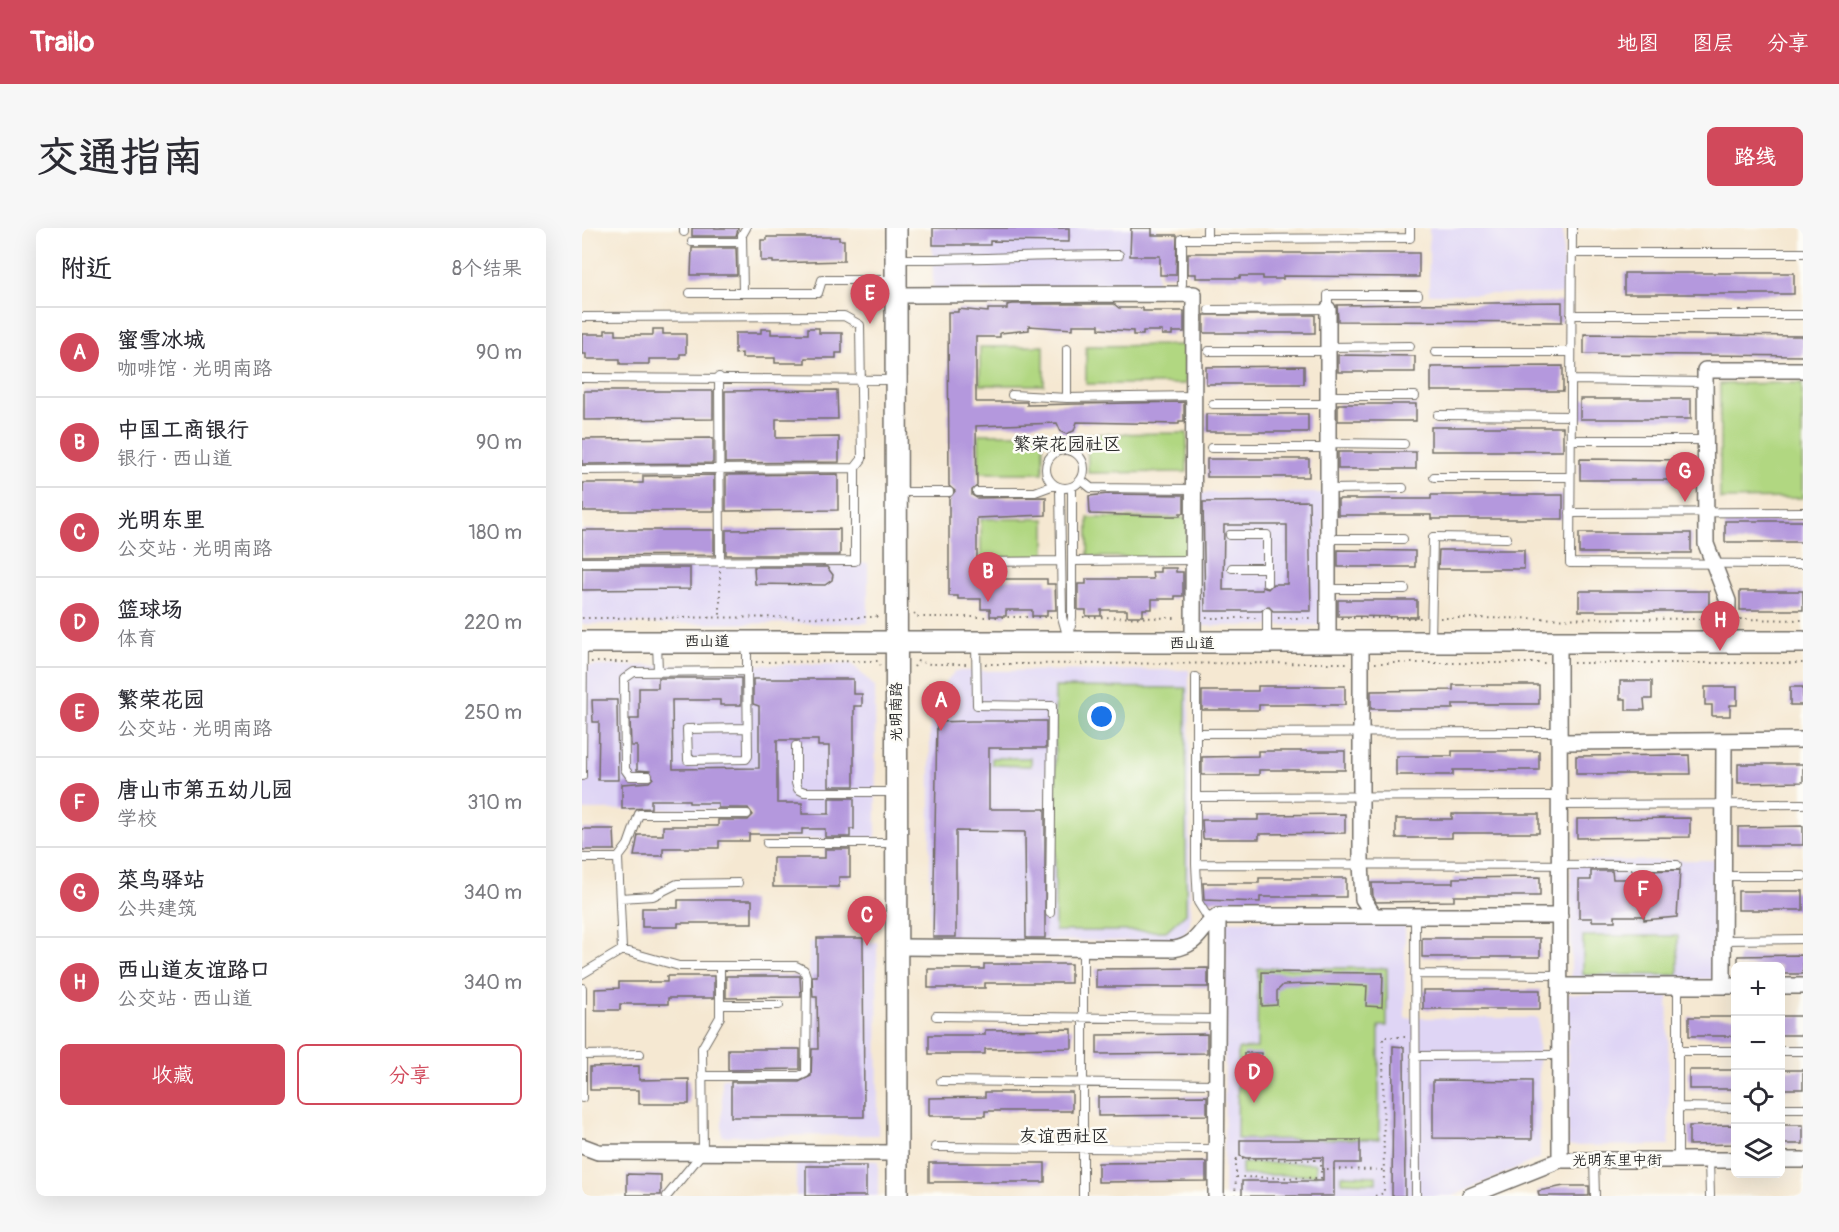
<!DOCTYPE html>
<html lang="zh">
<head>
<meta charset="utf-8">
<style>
	body { margin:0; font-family:Pangolin,"LXGW WenKai TC",sans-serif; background:#f7f7f7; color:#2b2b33 }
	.controls { position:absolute; right:18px; bottom:18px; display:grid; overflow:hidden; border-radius:9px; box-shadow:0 6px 24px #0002 }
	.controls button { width:54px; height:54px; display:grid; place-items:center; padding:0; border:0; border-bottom:2px solid #e1e1e2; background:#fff; color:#2b2b33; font:30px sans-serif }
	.you { position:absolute; left:520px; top:489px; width:21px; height:21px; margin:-15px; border:4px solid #fff; border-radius:50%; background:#1a73e8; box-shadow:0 0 0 9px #1a73e833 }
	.badge { display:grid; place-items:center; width:39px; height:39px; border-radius:50%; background:#d1495b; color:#fff; font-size:20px; font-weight:700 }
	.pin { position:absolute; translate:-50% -50px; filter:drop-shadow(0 2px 3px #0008) }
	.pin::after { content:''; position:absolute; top:32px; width:21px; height:18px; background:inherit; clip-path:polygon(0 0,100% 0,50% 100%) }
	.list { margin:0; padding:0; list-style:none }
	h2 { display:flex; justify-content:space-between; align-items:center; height:78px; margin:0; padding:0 24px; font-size:26px }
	h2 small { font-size:20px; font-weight:400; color:#7c7c81 }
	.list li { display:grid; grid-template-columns:39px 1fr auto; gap:18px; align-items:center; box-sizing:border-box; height:90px; padding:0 24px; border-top:2px solid #e1e1e2 }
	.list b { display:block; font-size:22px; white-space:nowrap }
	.list p { margin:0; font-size:20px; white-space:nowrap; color:#7c7c81 }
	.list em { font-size:20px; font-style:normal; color:#7c7c81 }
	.actions { display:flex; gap:12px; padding:18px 24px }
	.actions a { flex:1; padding:14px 0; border:2px solid #d1495b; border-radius:9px; text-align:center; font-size:21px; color:#d1495b }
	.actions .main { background:#d1495b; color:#fff }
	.icon { flex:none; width:33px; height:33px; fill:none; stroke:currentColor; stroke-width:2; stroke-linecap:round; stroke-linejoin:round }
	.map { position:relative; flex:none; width:1221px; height:968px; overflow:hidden; border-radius:9px }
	header { display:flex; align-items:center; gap:36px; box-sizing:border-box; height:84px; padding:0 30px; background:#d1495b; color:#fff }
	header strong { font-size:28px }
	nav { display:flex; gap:33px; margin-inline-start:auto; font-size:21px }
	.intro { display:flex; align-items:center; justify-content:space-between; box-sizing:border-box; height:144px; padding:0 36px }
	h1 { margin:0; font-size:42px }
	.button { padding:15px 27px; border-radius:9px; background:#d1495b; color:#fff; font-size:21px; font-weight:700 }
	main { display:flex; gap:36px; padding:0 36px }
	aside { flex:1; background:#fff; border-radius:9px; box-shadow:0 6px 24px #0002 }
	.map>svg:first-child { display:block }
	.built { fill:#dfd5f5 }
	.green { fill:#b1d781; stroke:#6e8156; stroke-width:1.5 }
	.building { fill:#b498dd; fill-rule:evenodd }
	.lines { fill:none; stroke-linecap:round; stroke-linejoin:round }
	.lane-casing { stroke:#726d65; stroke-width:10 }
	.street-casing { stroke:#726d65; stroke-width:18 }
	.secondary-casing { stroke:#726d65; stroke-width:24 }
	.path { stroke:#726d65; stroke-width:2; stroke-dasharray:1.5 4.5; stroke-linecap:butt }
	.lane { stroke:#fff; stroke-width:8 }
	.street { stroke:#fff; stroke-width:15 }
	.secondary { stroke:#fff; stroke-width:21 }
	.labels { text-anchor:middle; stroke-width:5; stroke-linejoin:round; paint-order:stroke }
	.street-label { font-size:15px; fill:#2b2b2b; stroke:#fdfcf7 }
	.quarter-label { font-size:18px; fill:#2b2b2b; stroke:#fdfcf7 }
</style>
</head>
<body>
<header>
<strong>Trailo</strong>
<nav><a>地图</a><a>图层</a><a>分享</a></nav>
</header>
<div class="intro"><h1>交通指南</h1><a class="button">路线</a></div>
<main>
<aside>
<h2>附近<small>8个结果</small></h2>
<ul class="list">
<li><span class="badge">A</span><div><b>蜜雪冰城</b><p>咖啡馆 · 光明南路</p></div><em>90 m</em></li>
<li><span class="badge">B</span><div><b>中国工商银行</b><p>银行 · 西山道</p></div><em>90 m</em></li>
<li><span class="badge">C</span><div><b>光明东里</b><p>公交站 · 光明南路</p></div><em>180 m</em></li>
<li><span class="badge">D</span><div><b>篮球场</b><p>体育</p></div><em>220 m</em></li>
<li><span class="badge">E</span><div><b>繁荣花园</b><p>公交站 · 光明南路</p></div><em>250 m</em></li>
<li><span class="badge">F</span><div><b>唐山市第五幼儿园</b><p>学校</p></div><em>310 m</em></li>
<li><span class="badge">G</span><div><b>菜鸟驿站</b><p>公共建筑</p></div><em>340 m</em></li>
<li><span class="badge">H</span><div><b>西山道友谊路口</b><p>公交站 · 西山道</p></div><em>340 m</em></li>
</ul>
<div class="actions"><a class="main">收藏</a><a>分享</a></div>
</aside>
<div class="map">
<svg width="1221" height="968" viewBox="0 0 1221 968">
	<rect width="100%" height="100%" fill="#fdfcf7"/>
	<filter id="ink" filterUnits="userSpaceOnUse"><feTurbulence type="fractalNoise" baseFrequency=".0167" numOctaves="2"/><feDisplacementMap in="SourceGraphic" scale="12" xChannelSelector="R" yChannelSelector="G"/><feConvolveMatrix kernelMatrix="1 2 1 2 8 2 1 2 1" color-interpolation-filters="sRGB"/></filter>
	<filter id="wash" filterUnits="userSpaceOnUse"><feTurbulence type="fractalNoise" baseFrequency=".008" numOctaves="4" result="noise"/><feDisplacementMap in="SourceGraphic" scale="24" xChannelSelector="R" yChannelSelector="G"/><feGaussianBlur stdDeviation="1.35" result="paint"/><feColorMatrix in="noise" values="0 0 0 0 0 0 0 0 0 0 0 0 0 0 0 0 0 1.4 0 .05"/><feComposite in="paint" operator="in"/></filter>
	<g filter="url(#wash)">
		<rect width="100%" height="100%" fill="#f5e8d2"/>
		<path class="built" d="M350,0H575V61L351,62Z
			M847,0H981V66H847Z
			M616,265H742L741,397L616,398Z
			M286,335V395L0,396V337Z
			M270,436L293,459L294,610L174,611V581L0,582V438Z
			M607,442L608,695L602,707L593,713L348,712V473L373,443Z
			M1132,632L1133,751L989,752V633Z
			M644,693L823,694V790H956L958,930L871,968H642Z
			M227,714H295L296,907L140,908V850L228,849Z
			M986,766H1086L1087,917L986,918Z
			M214,932L296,933V968H214Z"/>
		<path class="green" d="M603,117L604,156H504V118Z
			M462,118V157H398V119Z
			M1220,155V270L1138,271V156Z
			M605,205V244L506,245L505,206Z
			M397,206H461V245H397Z
			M506,290H605V329H506Z
			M399,291H463V330H399Z
			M473,459L604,460V685L584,703H473Z
			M410,530H449V538L410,537Z
			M1001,708H1096V747H1001Z
			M676,740H805V798H797V911H655L656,821L675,820Z
			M660,935H734V947H660Z
			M759,947L794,948V955L759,954Z"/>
		<g id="blocks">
			<path class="building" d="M110,0H156V1L154,8H110Z
				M351,0H487V14L408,13V17H351Z
				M549,0H570V7H595L594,47H578V28H548Z
				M185,9H257V12H262V33L191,35V33H179V12H185Z
				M110,20H154L155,47H109Z
				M606,25H837V49L701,48V51H681V48H658V50H614V46H606Z
				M1042,45H1212V66H1042Z
				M980,74V94L756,93L755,77Z
				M431,76H532L537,80H561V83H602V104H590V107H580V103H561V107H551V103L517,101V97H491V101L447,98V102L418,105V109H394V174H445V177L602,174V193H597V196L495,194L492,203L484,206L479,204L475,195L394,198L395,258L390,262V267L395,270L464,269V287L395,290V344H398V351H465V356H473L474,382H465V388H450V382H424V388H408V381H399V371H376V368H367V270L373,263L367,258L366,84H376V81L406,84V81H425V77Z
				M622,87H733V105H622Z
				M226,100H237V105H260V125H254V130H223V135H193V130H160V125L153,126V105H179V101H189V106H226Z
				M71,101H81V106H104V126H98V131H67V136H38V131H4V126H0V106H23V102H34V107H71Z
				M1002,106L1221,108V128L1002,126Z
				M756,127L833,128V144H756Z
				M722,138V156H624V139Z
				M981,138V163H849V139Z
				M255,162L256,191H194V210L257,209V234L143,235V163Z
				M2,163H131V191L2,192Z
				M998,171H1109V191H998Z
				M756,176H834V193H756Z
				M624,186H726V204H624Z
				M849,199H981V223H849Z
				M131,210V235L0,236V211Z
				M756,224H834V241H756Z
				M625,231H727V249H625Z
				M998,231L1109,232V252H998Z
				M256,246V282L144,283V247Z
				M132,247V283H1V255H61V248Z
				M526,266L602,267V285H598V288H574L508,286L507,268Z
				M849,267H981V291H849V287H756V271H849Z
				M727,273L729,383H691L686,378L679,383H623L621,274ZM642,297H705V356H691L686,361L680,359V362H641Z
				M1143,293H1221V314H1143Z
				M258,301V327H144V302Z
				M0,302H132V327L0,328Z
				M997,305H1109V325H997Z
				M756,322L833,323V339H756Z
				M857,322H942V341H856Z
				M172,339H245L251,347L250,352L243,357L173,356Z
				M0,340H108V361L0,362Z
				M578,340H594V344H601V368H593V371H570V381H561V388H545V382H519V388H504V382H496V356H504V351H571L570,344H578Z
				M997,363H1127V383H997Z
				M1158,363H1221V382H1158Z
				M756,372H835V389L756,388Z
				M76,450H159V477H138V472H90L91,541L177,540V478L171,476V451H271V466H280V478H272V558H247V518H236V512H195V575H220V586H247V570H272V601H268V609H243V601H220V606H167V613H137V620H81V628H52L56,607H81V598H136V592H166L171,587L166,580H136V575H107V572H69V580L40,581V556L67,554L71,550L68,543L55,542V518H49L48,491H57V460H76Z
				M1038,453H1070V471H1062L1063,482H1044V471H1038Z
				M871,457H957V476H871V481H789V463L871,462Z
				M676,458H763V477H677V482H620V463H676Z
				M1123,459H1155V477H1148V488H1130V477H1123Z
				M1208,459H1221V477H1208Z
				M10,472H35L36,552H16L17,494H11Z
				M389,493H464V520H407V581H463V710H444L443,604L374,603V709H351L355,494Z
				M676,523H763V542H677V547H620V529L676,528Z
				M870,523H957V542H871V547H814V528H870Z
				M1107,527L1108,546H994V528Z
				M1156,536H1221V554L1156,555Z
				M763,586V605L677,606V611H621L620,592H676V587Z
				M870,586H957V605H870V610H814V591H870Z
				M1108,590V609L995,610V591Z
				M1221,598V617H1156V599Z
				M0,601H32L33,622H0Z
				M243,621H268V649H257V659H191V630H243Z
				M1098,642L1095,689L1062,692V688H1033V693H1010V690H997V652H1009V643H1030L1031,651H1061V643Z
				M958,649V668H872V673L794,674L791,668L790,655H871V650Z
				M677,650H764V669H678V674L622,672L621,655H677Z
				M1156,663H1221V682H1156Z
				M96,672H170V695H96V699H60V680H96Z
				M235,710H281L282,889H149V854H217L229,848L230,821H236L235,769H231L230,748H235Z
				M840,710H958V729H840Z
				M1221,727V746H1198V738H1156V728Z
				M402,736H489V755H403V760H346V741H402Z
				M626,740V759H514V741Z
				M680,744L801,745L800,779L784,778L785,758L725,756L701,757L695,763V777L680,778Z
				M85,748H132V770H86V776H38V782H13V761L37,760V754H85Z
				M144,748H218L219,769L144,770Z
				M841,762H958V781H841Z
				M1198,788H1221V807H1198Z
				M1107,789H1154V808H1107Z
				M490,801V820L403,821V826H347V807H403V802Z
				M625,806V825L515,826V807Z
				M811,818L822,819L823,968H810Z
				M146,821H218V841L146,842Z
				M662,825H679V852H662Z
				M57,838V852L107,851V876H57V862H8V839Z
				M1107,842H1154V861H1107Z
				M1198,842H1221V861H1198Z
				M851,852L950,853V911L851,910Z
				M403,864H490V883H403V888H347V870L403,869Z
				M625,868V887L516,888V869Z
				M1154,897V916L1107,917V898Z
				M1198,897H1221V916H1198Z
				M658,912H778V935H752V968H660V953H741V929L664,930L658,928Z
				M624,934V953L516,954V935Z
				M347,935H463V954H347Z
				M224,938H284V968H224Z
				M45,946L79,947V967H45Z
				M982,958H1007V968H957L956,963Z"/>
		</g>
	</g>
	<g filter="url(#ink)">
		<use href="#blocks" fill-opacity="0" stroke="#726d65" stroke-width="1.5"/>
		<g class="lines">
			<defs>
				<path id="lane" d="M102,0V4
					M625,0V11L828,10V0
					M990,0L988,335L1221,336
					M110,14H160
					M990,25H1221
					M316,31C390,32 463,27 537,27
					M600,56V11H625
					M108,65H236L240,52H312
					M161,65L160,7L164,0
					M627,82L746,81V67H836
					M989,87H1221
					M0,89L262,88L278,97L280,231L273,240V333L0,334
					M746,119L828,118
					M485,121V170
					M627,123H746
					M853,124H989
					M137,149L138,334
					M0,150L313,152
					M989,152L1123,154
					M430,167L485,170L612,168
					M746,168H833
					M631,176H746
					M856,187L989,188
					M988,212H1123
					M746,215L822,216
					M629,220H746
					M464 241a19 19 0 1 1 38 0a19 19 0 1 1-38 0Z
					M0,242L273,240
					M852,249H988
					M499,252L509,260L612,261
					M478,260L480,389L486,411
					M746,261L821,260
					M317,264H367
					M395,264H453L472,257
					M988,285L1221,284
					M648,307H685V355
					M747,311H821
					M490,333L613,332
					M403,334L478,333
					M650,340H685
					M746,361H823
					M685,384V413
					M487,413L490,389V259
					M849,413L851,309L925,310
					M75,415L76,443
					M394,416L395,477L470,478L468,685
					M165,443L166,528L164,531L106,532L105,501L165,500
					M614,449V636L616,674L628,693
					M614,505L978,504
					M214,518V555L216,561L222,564H313
					M0,548L1,415
					M66,548H48L43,541L42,451L52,444L165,443V415
					M614,569L978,568
					M977,577L1221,576
					M185,615H313
					M0,630H36L40,722
					M36,630L46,617L57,586H165
					M614,636L1095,637
					M1141,648H1221
					M38,670L71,668L95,656L156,655
					M833,688L834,968
					M1141,712L1221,711
					M501,720V968
					M0,746L40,722L97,738H214L222,742L225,751L224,845L217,848H120
					M833,746L978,747
					M0,760V870
					M138,777H197
					M354,788L635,791
					M1096,823H1154
					M1198,823H1221
					M1,827L58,826
					M833,828L978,827
					M359,853L635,856
					M1096,879L1154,880
					M1198,880H1221
					M353,919L634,921
					M1012,932L1013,968
					M1096,932V758
					M1127,932L1128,968
					M85,968L121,924L120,820L138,789V738"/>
				<path id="street" d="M314,67L612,66L611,415
					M977,414L978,932
					M1145,414L1146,373L1124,316L1123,142H1221
					M746,415V81
					M779,415V635L781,671L792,688
					M978,514L1221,512
					M315,719L592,721C619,716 616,701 636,688H978
					M978,758H1154
					M1141,758L1142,513
					M1198,758H1221
					M0,918L16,924L315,925
					M1198,932H1221
					M634,968L636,688
					M888,968L978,932H1154"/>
				<path id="secondary" d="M314,0L315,968
					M0,414H1221"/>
			</defs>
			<use href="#lane" class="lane-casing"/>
			<use href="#street" class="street-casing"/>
			<use href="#secondary" class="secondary-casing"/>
			<path class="path" d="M138,343V389
				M332,385L334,389H471
				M501,389L597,390
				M0,390L294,389L297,385
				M624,390H675
				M696,390H732
				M759,390H840
				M858,390L1131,391
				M1158,391L1221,392
				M9,434H48
				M174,434L296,433L298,437
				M793,435H964
				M991,435H1221
				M403,436L766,435
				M332,439L336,433L348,436H385
				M654,931L739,932V950L654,949Z
				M739,941L802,942
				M653,968L654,949
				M793,968L802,965L801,809H824"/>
			<use href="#lane" class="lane"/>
			<use href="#street" class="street"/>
			<use href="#secondary" class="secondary"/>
		</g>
	</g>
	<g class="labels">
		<g class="street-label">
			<text x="125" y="418">西山道</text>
			<text x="610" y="420">西山道</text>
			<text transform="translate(314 484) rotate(-90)" y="5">光明南路</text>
			<text x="1035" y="937">光明东里中街</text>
		</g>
		<g class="quarter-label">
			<text x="485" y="222">繁荣花园社区</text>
			<text x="482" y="914">友谊西社区</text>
		</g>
	</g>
</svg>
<div class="controls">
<button>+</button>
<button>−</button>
<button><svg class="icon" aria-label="locate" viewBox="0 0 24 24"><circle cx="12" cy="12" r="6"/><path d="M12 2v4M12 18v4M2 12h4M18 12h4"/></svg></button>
<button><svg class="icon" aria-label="layers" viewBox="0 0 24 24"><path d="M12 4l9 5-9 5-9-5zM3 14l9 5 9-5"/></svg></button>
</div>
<div class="you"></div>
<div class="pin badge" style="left:359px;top:503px">A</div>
<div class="pin badge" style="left:406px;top:374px">B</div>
<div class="pin badge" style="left:285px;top:718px">C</div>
<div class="pin badge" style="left:672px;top:875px">D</div>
<div class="pin badge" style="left:288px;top:96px">E</div>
<div class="pin badge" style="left:1061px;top:692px">F</div>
<div class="pin badge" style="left:1103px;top:274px">G</div>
<div class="pin badge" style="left:1138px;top:423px">H</div>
</div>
</main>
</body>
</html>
